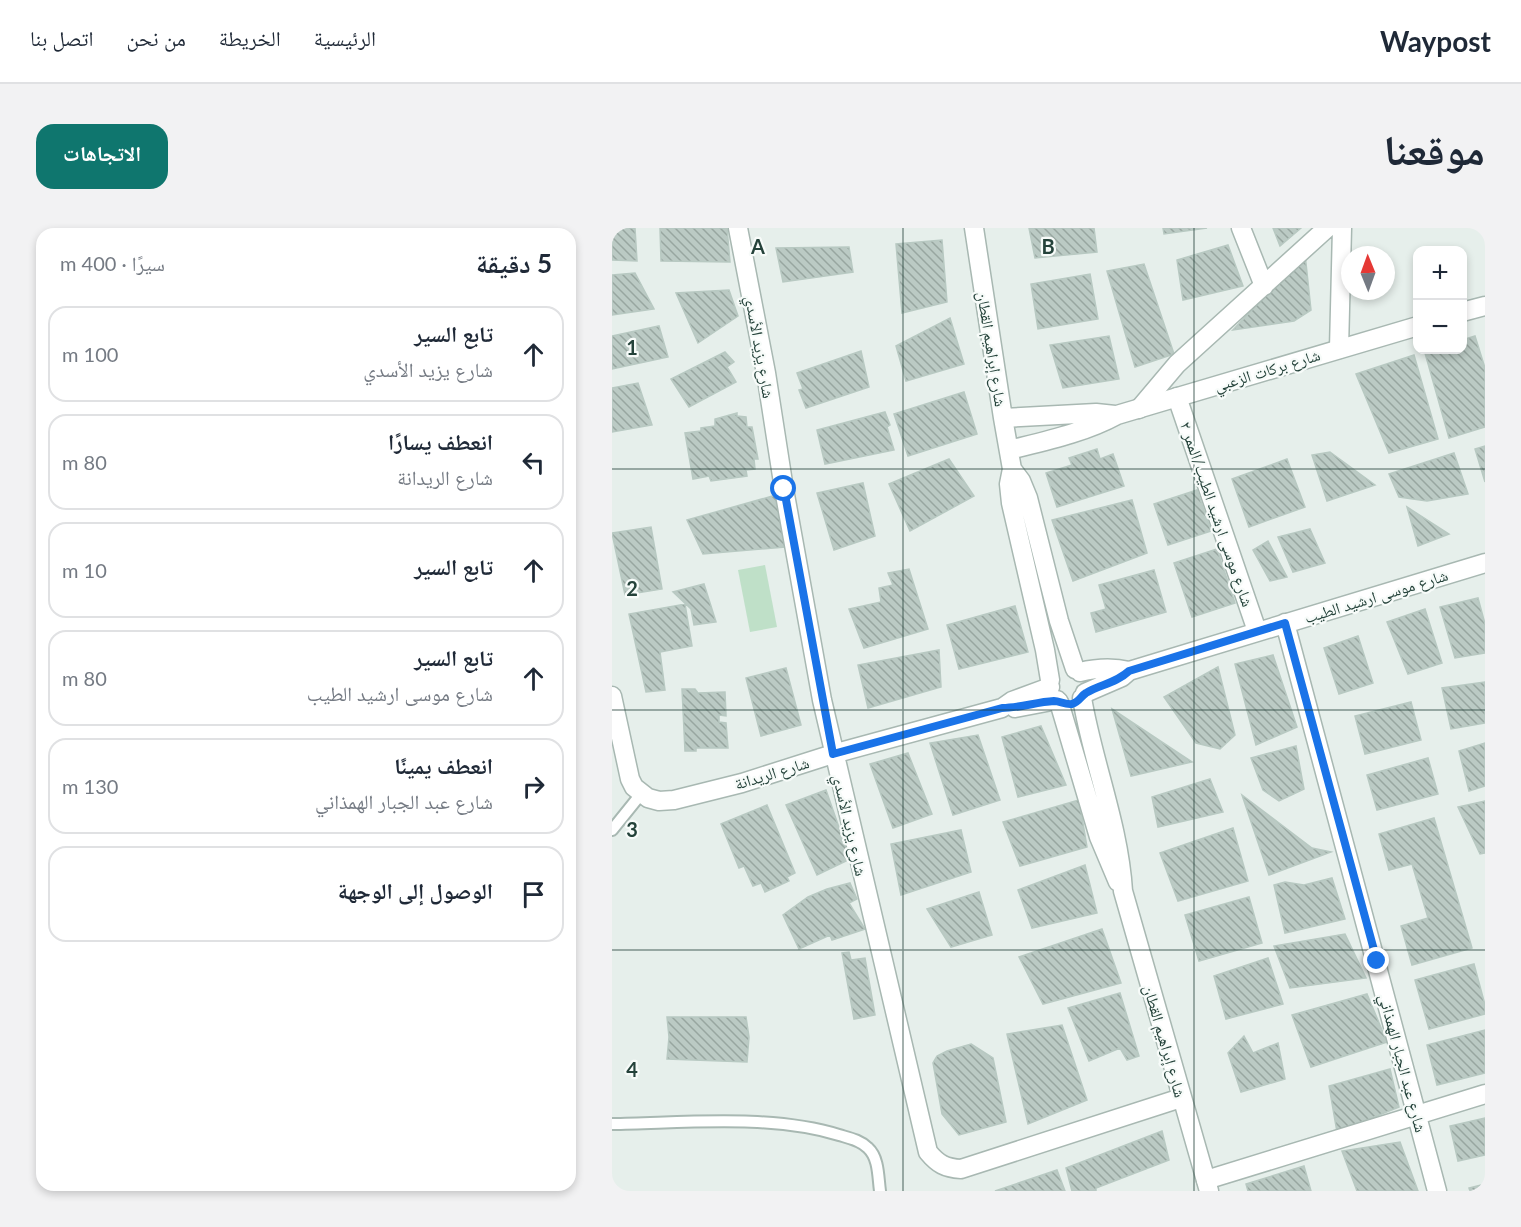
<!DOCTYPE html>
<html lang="ar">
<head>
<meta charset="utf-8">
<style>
	body { margin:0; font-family:Lato,"Noto Naskh Arabic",sans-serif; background:#f2f2f3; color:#1f2937; direction:rtl }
	.controls { position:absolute; right:18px; top:18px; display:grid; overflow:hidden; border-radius:12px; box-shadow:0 3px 9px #0003 }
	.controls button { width:54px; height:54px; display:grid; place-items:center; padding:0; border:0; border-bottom:2px solid #e0e1e3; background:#fff; color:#1f2937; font:30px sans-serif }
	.compass { position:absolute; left:729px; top:18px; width:54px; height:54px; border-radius:50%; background:#fff; box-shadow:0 3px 9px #0003; rotate:359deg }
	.stop { position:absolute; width:18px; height:18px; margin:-14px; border:4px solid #1a73e8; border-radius:50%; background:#fff }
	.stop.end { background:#1a73e8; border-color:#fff; box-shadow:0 2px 6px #0008 }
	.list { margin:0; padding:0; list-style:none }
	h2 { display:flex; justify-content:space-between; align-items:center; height:78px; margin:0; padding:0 24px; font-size:26px }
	h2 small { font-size:20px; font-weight:400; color:#747a83 }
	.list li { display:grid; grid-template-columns:39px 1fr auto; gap:18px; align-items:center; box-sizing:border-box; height:96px; margin:0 12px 12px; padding:0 12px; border:2px solid #e0e1e3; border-radius:18px }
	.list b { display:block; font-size:22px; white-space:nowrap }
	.list p { margin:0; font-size:20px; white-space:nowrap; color:#747a83 }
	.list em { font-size:20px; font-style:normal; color:#747a83 }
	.icon { flex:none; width:33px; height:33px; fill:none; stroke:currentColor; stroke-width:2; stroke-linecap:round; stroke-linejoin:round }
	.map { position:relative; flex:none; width:873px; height:963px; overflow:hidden; direction:ltr; border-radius:18px }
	header { display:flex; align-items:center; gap:36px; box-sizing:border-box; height:84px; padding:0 30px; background:#fff; border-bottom:2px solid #e0e1e3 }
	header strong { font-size:28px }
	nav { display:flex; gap:33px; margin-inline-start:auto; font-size:21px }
	.intro { display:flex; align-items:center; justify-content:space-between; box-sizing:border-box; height:144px; padding:0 36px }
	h1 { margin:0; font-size:42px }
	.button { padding:15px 27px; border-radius:18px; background:#0f766e; color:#fff; font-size:21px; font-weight:700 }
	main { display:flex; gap:36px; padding:0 36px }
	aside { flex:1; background:#fff; border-radius:18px; box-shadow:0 3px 9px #0003 }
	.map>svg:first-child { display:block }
	.pitch { fill:#bfe0c8 }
	.building { fill:url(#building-back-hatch); stroke:#b8c9c2; stroke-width:1.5 }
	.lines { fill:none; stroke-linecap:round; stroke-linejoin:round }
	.service-casing { stroke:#a8b8b2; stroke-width:14 }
	.minor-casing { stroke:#a8b8b2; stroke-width:21 }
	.tertiary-casing { stroke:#a8b8b2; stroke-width:21 }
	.service { stroke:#fff; stroke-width:10 }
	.minor { stroke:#fff; stroke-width:18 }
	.tertiary { stroke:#fff; stroke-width:18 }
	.route { stroke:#1a73e8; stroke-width:8 }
	.grid { fill:none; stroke:#24423a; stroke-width:1.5; stroke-opacity:0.55 }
	.labels { text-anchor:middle; stroke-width:4.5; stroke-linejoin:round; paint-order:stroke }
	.street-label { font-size:16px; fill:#24423a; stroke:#f7fbf9 }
	.grid-label { font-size:20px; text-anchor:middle; font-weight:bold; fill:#24423a; stroke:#f7fbf9; stroke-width:4.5; stroke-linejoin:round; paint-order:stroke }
</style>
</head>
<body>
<header>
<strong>Waypost</strong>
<nav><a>الرئيسية</a><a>الخريطة</a><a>من نحن</a><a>اتصل بنا</a></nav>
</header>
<div class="intro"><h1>موقعنا</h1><a class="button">الاتجاهات</a></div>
<main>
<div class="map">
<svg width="873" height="963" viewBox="0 0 873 963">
	<defs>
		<pattern id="building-back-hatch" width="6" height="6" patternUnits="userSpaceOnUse" patternTransform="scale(1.5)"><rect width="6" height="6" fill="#bbcac4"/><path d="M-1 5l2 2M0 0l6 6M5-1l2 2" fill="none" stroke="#98a6a0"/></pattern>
	</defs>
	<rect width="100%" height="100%" fill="#e6efeb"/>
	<path class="pitch" d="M153,337L165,399L138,404L126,342Z"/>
	<path class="building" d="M0,0H23L25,33L0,32Z
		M48,0H115L118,34L49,33Z
		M417,0H482L485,24L423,30Z
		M551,0H595L552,6Z
		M661,0H689L668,18Z
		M330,12L335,74L290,85L284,16Z
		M616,17L631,58L571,72L565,32Z
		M237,19L241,44L171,54L164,20Z
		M693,26L699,82L682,93L621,102Z
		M532,36L562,126L523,139L495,43Z
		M23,45L42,81L0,87V47Z
		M478,46L486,91L426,101L419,56Z
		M117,62L126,88L86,115L64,65Z
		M338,90L352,136L294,153L284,118Z
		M47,98L56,129L0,141V108Z
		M497,108L507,151L451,160L438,117Z
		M863,108L873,140V199L837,210L813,125L824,122H850V112Z
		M249,123L257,159L194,180L187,162L191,161L185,145Z
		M113,124L122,134L115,139L124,154L77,179L59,151Z
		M802,127L826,211L777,225L744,146Z
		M26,155L40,197L0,204V160Z
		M352,164L365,206L296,228L282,186Z
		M273,184L278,197L275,199L282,222L213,236L205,202Z
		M125,185V188L134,189L135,199H140L146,231H142L143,241L134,242L135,248L99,253L97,248L81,251L73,205L89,203V200L103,198V191Z
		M873,218V254L863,221Z
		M485,221L488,231L501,226L512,258L445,279L434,245L460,237L457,230Z
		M718,224L763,257L715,273L700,227Z
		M842,225L856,266L815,273L787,269L777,246Z
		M337,231L362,268L298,303L277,256Z
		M675,231L693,279L637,299L620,251Z
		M251,255L263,308L222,322L205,265Z
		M585,262L599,303L556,317L542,276Z
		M164,267L173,319L91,326L75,292Z
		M520,272L535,325L461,353L440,292Z
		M795,279L837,306L806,318Z
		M39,299L50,361L13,367L0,305Z
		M698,301L713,335L681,344L666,309Z
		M656,313L675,349L658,353L641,322Z
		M605,321L623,375L580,389L562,335Z
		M297,341L316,401L252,420L237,381L269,374L267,360L281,357L276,345Z
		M542,342L554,384L484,404L479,385L494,381L487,357Z
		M92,356L104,394L82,397L79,381L61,364Z
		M866,370L873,396V425L843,430L828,379Z
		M73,376L80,418L48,424L53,462L34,464L17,386Z
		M403,378L416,424L347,441L335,397Z
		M813,381L830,435L796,446L775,394Z
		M746,408L761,455L727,466L712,420Z
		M327,422L329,459L256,480L246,437Z
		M661,427L685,499L644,517L623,436Z
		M606,439L623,507L608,521L584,515L552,469Z
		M174,440L189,497L149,508L134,450Z
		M873,454V495L839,501L830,460Z
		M70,461H83L86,465L113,464L114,488L107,487V494L114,495L116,520H84V523H73Z
		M799,474L809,512L753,526L743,488Z
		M500,481L580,534L519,548Z
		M429,498L454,557L406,569L390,509Z
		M366,507L388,572L341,587L318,515Z
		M873,515V558L857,563L847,523Z
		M684,518L692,561L667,573L651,562L639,530Z
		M296,525L320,586L281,600L258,536Z
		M816,530L826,566L765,582L755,547Z
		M598,551L611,584L546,599L540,569Z
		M214,562L238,631L205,647L174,577Z
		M630,567L700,620L719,624L657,647Z
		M467,572L475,619L408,638L391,594Z
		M873,573V625L868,626L846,579Z
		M155,577L183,645L175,649L177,653L153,664L149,655L141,658L132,638L127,640L109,596Z
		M822,590L860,720L800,737L789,698L816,690L800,636L777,642L767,606Z
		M621,600L636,653L566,673L548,625Z
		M349,602L359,644L289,667L279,616Z
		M473,637L485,685L420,700L406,662Z
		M720,650L733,691L673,705L662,657L673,654L692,657Z
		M238,655L245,671L237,675L253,701L220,712L218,707L187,721L171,687L196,669L215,661Z
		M367,664L380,707L339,719L315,681Z
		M637,669L650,715L587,733L573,687Z
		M490,701L509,755L431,776L407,729Z
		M733,706L754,750L678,760L662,718Z
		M237,724L239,732L253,730L263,787L242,791L230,725Z
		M656,730L671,776L614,791L602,748Z
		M862,736L873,777V786L817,801L803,752Z
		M508,765L527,828L515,832L508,820L477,833L456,780Z
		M755,766L775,814L699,839L680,787Z
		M55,789H134L137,809L135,834L55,831L57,809Z
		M450,797L475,872L416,896L395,806Z
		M873,802V845L825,857L815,817Z
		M632,808L641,825L666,815L673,851L629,864L616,825Z
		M359,816L381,830L394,894L347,907L330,886L321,835L325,828L335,823Z
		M778,841L787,879L725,904L717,858Z
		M873,890V927L846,933L838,898Z
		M550,903L557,932L484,960V963H460L454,940Z
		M788,914L806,963H745L730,923Z
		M692,938L699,963H636L634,956Z
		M445,942L453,963H383Z
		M873,956V963H858L857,960Z"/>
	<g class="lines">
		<defs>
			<path id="service" d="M0,602L29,566
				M0,896C73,895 158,886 227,907C237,910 248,912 256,920C267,930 266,949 268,963"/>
			<path id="minor" d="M126,0L154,145L172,261L210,472L316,924C326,936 333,940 349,941L569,870
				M629,0L652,58
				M727,121L730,0
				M565,169L645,403
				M527,181L565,136L715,0
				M673,395L825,963
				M468,444C485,440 500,439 517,443
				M473,465L510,449L517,443L873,335
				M0,468L18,551L22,559L36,570L47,573L62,572L130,555L221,526L390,480L400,473L438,459
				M403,480L445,472
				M594,952L873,866"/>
			<path id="tertiary" d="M362,0L391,190L400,241L397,256L399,275L433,422L438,452
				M850,84L873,78
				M391,190L484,185L503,187
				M397,222C433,213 472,205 505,187L806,98
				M400,241L409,253L416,270L447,393L463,441
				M470,470C481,535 507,597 511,663L597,963
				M447,474L487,609L506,654"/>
		</defs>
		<use href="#service" class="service-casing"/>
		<use href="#minor" class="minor-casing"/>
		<use href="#tertiary" class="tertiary-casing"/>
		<use href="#service" class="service"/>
		<use href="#minor" class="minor"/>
		<use href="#tertiary" class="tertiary"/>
	</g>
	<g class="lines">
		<path class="route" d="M172,261L221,526L390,480C408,480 424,474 442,473C448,473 453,477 460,476C467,474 469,468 474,465C488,456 503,456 517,443L673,395L765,733"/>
	</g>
	<path class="grid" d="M291,0V963M582,0V963M0,241H873M0,482H873M0,722H873"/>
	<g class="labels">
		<g class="street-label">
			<text transform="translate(148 119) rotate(80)" y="6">شارع يزيد الأسدي</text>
			<text transform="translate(380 121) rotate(81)" y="6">شارع إبراهيم القطان</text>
			<text transform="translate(655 142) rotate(-17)" y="6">شارع بركات الزعبي</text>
			<text transform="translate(605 286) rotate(71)" y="6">شارع موسى ارشيد الطيب/الممر ٢</text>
			<text transform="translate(764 368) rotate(-17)" y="6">شارع موسى ارشيد الطيب</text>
			<text transform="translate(160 545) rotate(-17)" y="6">شارع الريدانة</text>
			<text transform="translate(238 597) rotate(77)" y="6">شارع يزيد الأسدي</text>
			<text transform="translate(553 813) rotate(74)" y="6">شارع إبراهيم القطان</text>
			<text transform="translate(791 835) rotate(75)" y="6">شارع عبد الجبار الهمذاني</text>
		</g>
	</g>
	<g class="grid-label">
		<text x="146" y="26">A</text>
		<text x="436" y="26">B</text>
		<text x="20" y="127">1</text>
		<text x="20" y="368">2</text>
		<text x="20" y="609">3</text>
		<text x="20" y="849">4</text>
	</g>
</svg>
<div class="controls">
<button>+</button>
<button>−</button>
</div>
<svg class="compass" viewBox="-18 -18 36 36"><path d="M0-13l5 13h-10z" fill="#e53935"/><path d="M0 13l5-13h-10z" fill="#747a83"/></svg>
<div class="stop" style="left:172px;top:261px"></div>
<div class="stop end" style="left:765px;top:733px"></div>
</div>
<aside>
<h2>5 دقيقة<small>سيرًا · 400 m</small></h2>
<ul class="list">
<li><svg class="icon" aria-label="ahead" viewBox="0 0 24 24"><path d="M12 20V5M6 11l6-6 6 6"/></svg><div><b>تابع السير</b><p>شارع يزيد الأسدي</p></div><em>100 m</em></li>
<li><svg class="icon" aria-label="left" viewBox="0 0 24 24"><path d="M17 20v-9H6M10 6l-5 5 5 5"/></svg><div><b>انعطف يسارًا</b><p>شارع الريدانة</p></div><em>80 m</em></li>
<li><svg class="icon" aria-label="ahead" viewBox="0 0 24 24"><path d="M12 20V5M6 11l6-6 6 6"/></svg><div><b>تابع السير</b></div><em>10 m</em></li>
<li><svg class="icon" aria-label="ahead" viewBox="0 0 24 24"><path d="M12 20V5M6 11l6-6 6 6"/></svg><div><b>تابع السير</b><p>شارع موسى ارشيد الطيب</p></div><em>80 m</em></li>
<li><svg class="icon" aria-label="right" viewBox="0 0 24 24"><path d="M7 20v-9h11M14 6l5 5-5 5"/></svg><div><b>انعطف يمينًا</b><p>شارع عبد الجبار الهمذاني</p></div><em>130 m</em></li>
<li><svg class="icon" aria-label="arrive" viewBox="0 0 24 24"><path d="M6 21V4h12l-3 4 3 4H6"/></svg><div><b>الوصول إلى الوجهة</b></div></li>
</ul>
</aside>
</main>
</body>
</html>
